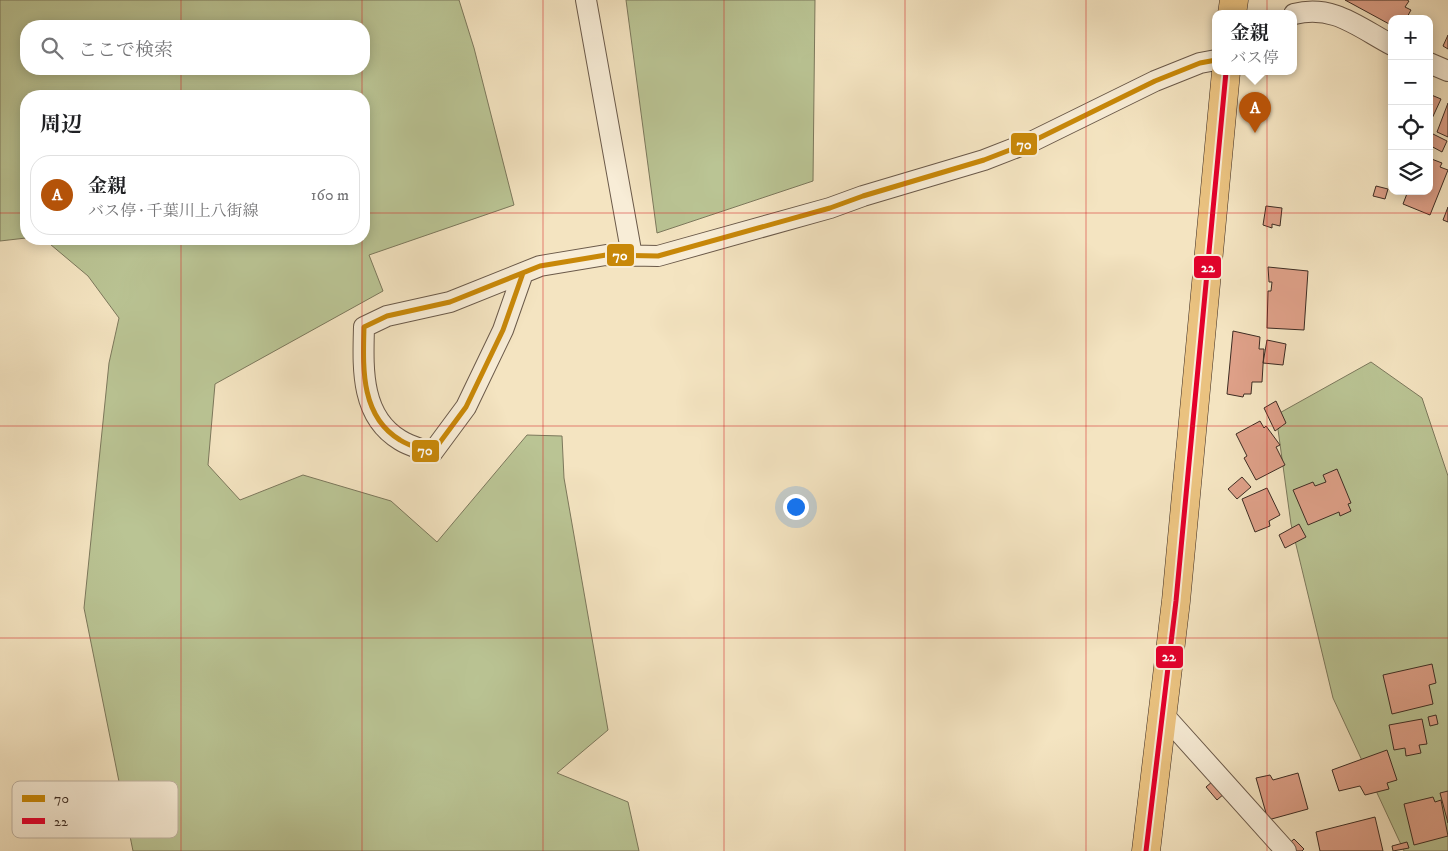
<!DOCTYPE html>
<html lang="ja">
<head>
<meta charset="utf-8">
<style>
	body { margin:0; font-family:"IM FELL DW Pica","Noto Serif JP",serif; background:#f2f2f2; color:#202124 }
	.controls { position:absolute; right:15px; top:15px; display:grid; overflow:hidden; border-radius:10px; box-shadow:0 2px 12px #0003 }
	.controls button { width:45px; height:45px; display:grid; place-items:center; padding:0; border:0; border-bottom:1px solid #e0e0e0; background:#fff; color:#202124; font:25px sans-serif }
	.you { position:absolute; left:795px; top:506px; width:18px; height:18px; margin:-12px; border:4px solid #fff; border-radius:50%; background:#1a73e8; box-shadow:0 0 0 8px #1a73e833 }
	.badge { display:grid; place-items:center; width:32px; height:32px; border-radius:50%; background:#b45309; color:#fff; font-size:16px; font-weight:700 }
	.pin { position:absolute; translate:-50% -41px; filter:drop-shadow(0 1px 2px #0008) }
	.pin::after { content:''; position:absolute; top:26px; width:18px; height:15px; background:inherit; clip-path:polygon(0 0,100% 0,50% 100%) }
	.popup { position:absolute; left:1212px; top:10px; width:85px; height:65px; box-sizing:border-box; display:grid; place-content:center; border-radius:10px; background:#fff; filter:drop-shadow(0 1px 4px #0005); font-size:16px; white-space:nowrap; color:#757577 }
	.popup b { font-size:19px; color:#202124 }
	.popup::after { content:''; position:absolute; left:50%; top:100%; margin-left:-10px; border:10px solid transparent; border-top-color:#fff }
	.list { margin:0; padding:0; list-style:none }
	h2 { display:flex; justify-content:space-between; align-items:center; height:65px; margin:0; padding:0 20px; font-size:21px }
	h2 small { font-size:16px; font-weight:400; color:#757577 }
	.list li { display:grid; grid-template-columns:32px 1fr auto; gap:15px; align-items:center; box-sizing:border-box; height:80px; margin:0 10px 10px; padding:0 10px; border:1px solid #e0e0e0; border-radius:20px }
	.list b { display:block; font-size:19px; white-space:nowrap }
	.list p { margin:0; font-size:16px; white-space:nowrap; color:#757577 }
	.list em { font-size:16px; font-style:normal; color:#757577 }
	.icon { flex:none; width:28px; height:28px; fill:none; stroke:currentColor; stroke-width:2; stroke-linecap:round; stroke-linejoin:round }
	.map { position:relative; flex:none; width:1448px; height:851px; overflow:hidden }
	.search { position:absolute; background:#fff; box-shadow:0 2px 12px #0003; left:20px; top:20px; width:350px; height:55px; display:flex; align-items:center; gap:12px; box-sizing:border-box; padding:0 18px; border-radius:20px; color:#757577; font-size:19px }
	.panel { position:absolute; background:#fff; box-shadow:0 2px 12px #0003; left:20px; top:90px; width:350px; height:155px; border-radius:20px }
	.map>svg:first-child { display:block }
	.green { fill:#bac494; stroke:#7c785c; fill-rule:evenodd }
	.building { fill:#dea088; stroke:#3d2c23 }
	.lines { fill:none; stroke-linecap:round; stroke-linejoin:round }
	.minor-casing { stroke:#6b5a4a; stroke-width:22 }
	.primary-casing { stroke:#3d2c23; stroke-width:29 }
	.minor { stroke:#f8edd7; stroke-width:20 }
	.primary { stroke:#eac280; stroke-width:28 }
	.bus-1-casing { stroke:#f8edd7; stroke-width:9 }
	.bus-2-casing { stroke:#f8edd7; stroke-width:9 }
	.bus-1 { stroke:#c88809; stroke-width:5 }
	.bus-2 { stroke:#e4002b; stroke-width:5 }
	.grid { fill:none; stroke:#d62828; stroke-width:1; stroke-opacity:0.55 }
	.key { fill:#f8edd7; stroke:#c0b3a1; stroke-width:1 }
	.key-label { font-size:14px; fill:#3d2c23 }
	.line-badge { stroke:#f8edd7; stroke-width:2 }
	.badge-label { font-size:14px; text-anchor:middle; font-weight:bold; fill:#fff }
</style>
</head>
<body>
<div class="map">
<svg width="1448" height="851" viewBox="0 0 1448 851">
	<rect width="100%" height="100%" fill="#f4e4c1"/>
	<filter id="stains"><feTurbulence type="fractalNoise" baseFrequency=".004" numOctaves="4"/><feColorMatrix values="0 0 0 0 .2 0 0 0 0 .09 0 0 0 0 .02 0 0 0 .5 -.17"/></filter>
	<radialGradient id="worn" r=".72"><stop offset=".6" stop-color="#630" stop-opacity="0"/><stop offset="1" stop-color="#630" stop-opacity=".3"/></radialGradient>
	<path class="green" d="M0,0H459L474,48L514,205L369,255L383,291L215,384L208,465L240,500L303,475L391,501L437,542L527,435L562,436L564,478L608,730L557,773L628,802L639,851H133L84,608L109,363L119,318L88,276L44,239H364V96H26V238L0,241ZM364,26V69H26V26Z
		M626,0H815L813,181L657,233Z
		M1371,362L1422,398L1448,476V851H1404L1333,698L1291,524L1276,415Z"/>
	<path class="building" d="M1345,0H1407L1409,1L1405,7L1411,10L1406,19H1392L1391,25Z
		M1448,35V49L1443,46Z
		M1429,94L1441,99L1429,125Z
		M1448,103V137L1437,132Z
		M1431,133L1447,141L1442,152L1429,145Z
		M1429,158L1442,163L1440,167L1448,170L1430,215L1403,204L1408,191H1429Z
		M1376,186L1388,189L1385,199L1373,196Z
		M1266,206L1282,208L1280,226L1272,224V228L1263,225Z
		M1448,207V222L1443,220Z
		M1268,267L1308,271L1304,330L1267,328L1268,291H1271L1272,282H1269Z
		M1233,331L1260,337L1259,349H1264L1262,382H1252L1251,394H1244L1243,397L1227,394Z
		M1267,340L1286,344L1283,365L1263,363Z
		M1276,401L1286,423L1275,431L1264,408Z
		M1260,421L1264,428L1266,426L1280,445L1276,447L1285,465L1256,480L1244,458L1247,456L1236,434Z
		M1337,469L1351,503L1348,504L1351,511L1340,516L1339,512L1308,525L1293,490L1313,482L1315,486L1326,482L1323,475Z
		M1242,477L1251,487L1237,499L1228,489Z
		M1267,488L1280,515L1269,521L1270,526L1255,532L1242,499Z
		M1299,524L1306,537L1285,548L1279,535Z
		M1432,664L1436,683L1429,685L1433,704L1392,714L1383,675Z
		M1436,715L1438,724L1430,726L1428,717Z
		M1422,719L1427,744L1419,745L1421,753L1406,756L1405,748L1394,750L1389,725Z
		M1387,750L1397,780L1387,783L1389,789L1365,795L1360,786L1339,791L1332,770Z
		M1298,773L1308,809L1268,820L1256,778L1270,775L1273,780Z
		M1213,781L1225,793L1217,800L1206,787Z
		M1448,791V823L1440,793Z
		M1433,797L1435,802L1441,800L1448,836L1414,845L1404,804Z
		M1375,817L1383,851H1320L1316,832Z
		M1294,839L1304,849L1302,851H1288L1285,847Z
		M1407,842L1409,848L1393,851L1392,846Z"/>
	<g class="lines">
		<defs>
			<path id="minor" d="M586,0L632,256
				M1294,14C1333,4 1358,27 1392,45
				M1429,63L1448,71
				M523,273L503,330L466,407L432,453C422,449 409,446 400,440C360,416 363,367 364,327L387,316L450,302L540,266L606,255L658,256L830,208L863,196L984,160L1033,141L1155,81L1200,63L1216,60
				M1162,713L1286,851"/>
			<path id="primary" d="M1232,14L1234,0
				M1146,851L1176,601L1226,72"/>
		</defs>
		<use href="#minor" class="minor-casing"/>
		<use href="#primary" class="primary-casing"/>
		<use href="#minor" class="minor"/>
		<use href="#primary" class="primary"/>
		<defs>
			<path id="bus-1" d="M523,273L503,330L466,407L432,453C422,449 409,446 400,440C360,416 363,367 364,327L387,316L450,302L540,266L606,255L658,256L830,208L863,196L984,160L1033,141L1155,81L1200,63L1216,60"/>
			<path id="bus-2" d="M1146,851L1176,601L1226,72"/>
		</defs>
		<use href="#bus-1" class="bus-1-casing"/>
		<use href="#bus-2" class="bus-2-casing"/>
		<use href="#bus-1" class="bus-1"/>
		<use href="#bus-2" class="bus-2"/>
	</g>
	<path class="grid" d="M181,0V26M362,0V26M543,0V851M724,0V851M905,0V851M1086,0V851M1267,0V851M181,69V96M362,69V96M0,213H26M364,213H1448M181,239V851M362,239V851M0,426H1448M0,638H1448"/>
	<rect x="12" y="781" width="166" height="57" rx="8" class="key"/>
	<rect x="22" y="795" width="23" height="7" fill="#c88809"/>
	<rect x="22" y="818" width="23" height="6" fill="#e4002b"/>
	<g class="key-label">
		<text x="54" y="803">70</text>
		<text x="54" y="826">22</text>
	</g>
	<g class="line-badge">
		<rect x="1010" y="132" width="28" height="24" rx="5" fill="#c88809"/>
		<rect x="606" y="243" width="29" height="24" rx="5" fill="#c88809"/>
		<rect x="1193" y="255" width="29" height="24" rx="5" fill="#e4002b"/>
		<rect x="411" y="439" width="29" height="24" rx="5" fill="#c88809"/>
		<rect x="1155" y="645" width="29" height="24" rx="5" fill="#e4002b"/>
	</g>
	<g class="badge-label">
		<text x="1024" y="149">70</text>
		<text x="620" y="260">70</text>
		<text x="1208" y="272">22</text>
		<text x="425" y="455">70</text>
		<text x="1169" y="661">22</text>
	</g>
	<rect width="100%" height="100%" filter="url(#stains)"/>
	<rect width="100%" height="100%" fill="url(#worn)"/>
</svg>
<div class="controls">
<button>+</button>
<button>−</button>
<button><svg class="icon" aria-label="locate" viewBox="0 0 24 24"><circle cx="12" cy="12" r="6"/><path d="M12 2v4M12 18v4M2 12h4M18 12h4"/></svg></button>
<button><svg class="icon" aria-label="layers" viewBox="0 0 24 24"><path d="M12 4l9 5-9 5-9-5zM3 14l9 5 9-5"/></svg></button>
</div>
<div class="you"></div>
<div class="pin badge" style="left:1255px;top:133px">A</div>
<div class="popup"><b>金親</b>バス停</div>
<div class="search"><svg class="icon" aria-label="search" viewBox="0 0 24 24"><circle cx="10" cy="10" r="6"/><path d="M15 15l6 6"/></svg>ここで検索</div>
<section class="panel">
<h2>周辺<small></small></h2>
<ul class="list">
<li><span class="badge">A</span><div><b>金親</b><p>バス停 · 千葉川上八街線</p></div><em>160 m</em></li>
</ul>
</section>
</div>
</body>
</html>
